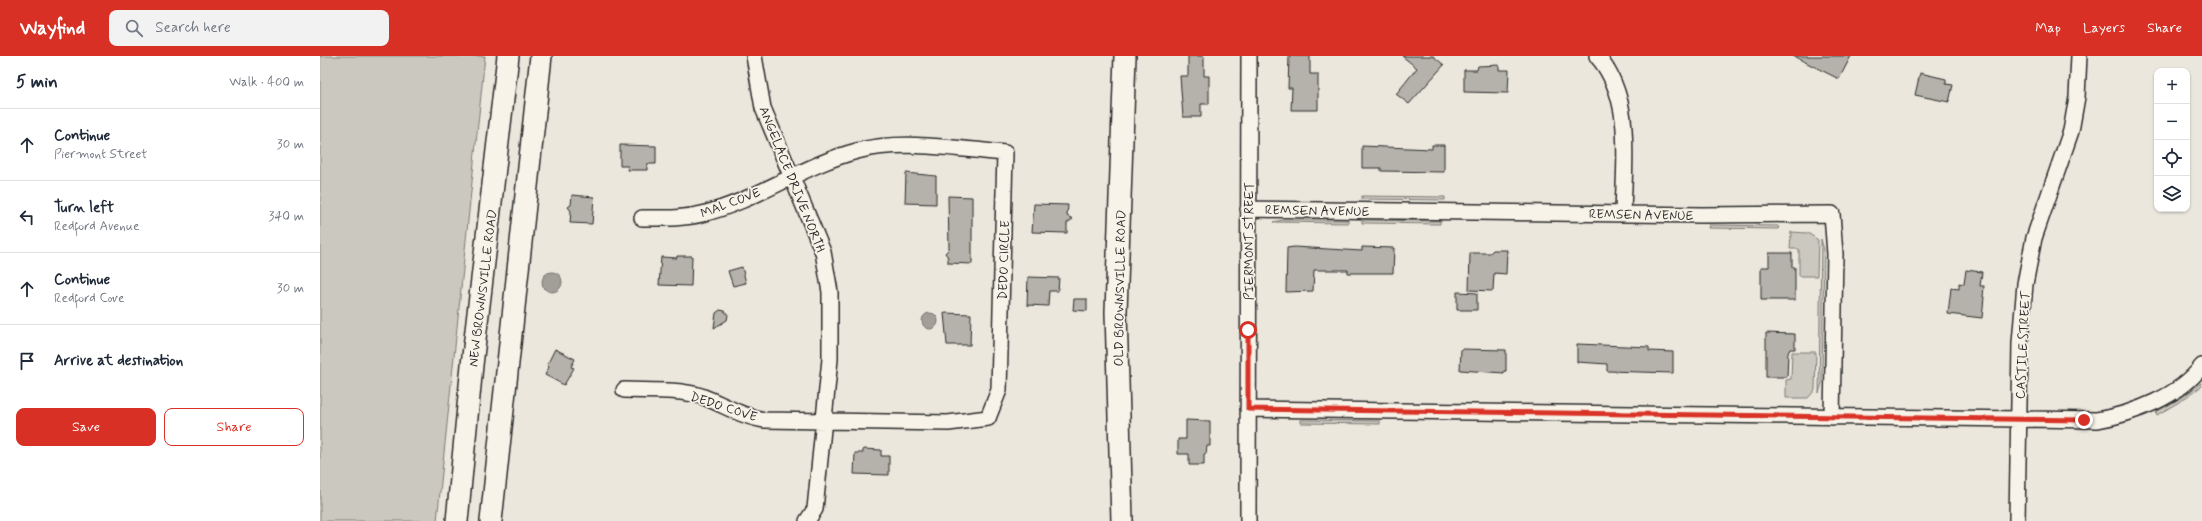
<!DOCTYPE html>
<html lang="en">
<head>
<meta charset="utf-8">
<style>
	body { margin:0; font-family:Mynerve,sans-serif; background:#f2f2f3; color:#1f2937 }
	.controls { position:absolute; right:12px; top:12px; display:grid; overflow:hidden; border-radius:8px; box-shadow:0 1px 3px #0004 }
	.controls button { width:36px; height:36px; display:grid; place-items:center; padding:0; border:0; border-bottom:1px solid #e0e1e3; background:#fff; color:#1f2937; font:20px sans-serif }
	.stop { position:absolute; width:12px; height:12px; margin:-9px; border:3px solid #d93025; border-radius:50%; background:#fff }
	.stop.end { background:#d93025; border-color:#fff; box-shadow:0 1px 4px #0008 }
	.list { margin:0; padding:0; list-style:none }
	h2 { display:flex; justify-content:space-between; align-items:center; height:52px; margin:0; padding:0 16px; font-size:17px }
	h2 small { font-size:13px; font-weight:400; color:#747a83 }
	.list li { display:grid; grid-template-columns:26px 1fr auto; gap:12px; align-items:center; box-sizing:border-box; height:72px; padding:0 16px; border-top:1px solid #e0e1e3 }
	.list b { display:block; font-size:15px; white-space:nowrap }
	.list p { margin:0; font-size:13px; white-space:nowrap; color:#747a83 }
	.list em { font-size:13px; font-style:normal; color:#747a83 }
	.actions { display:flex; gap:8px; padding:12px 16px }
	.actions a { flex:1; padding:9px 0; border:1px solid #d93025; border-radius:8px; text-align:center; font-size:14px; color:#d93025 }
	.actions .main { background:#d93025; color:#fff }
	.icon { flex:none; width:22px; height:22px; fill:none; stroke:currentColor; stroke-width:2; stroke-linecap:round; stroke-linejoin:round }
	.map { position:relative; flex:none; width:1882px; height:465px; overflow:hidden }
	header { display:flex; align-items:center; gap:24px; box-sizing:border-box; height:56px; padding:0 20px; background:#d93025; color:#fff }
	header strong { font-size:19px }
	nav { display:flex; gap:22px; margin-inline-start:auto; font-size:14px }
	.search { width:280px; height:36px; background:#f2f2f3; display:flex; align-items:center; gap:10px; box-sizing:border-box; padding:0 14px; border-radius:8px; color:#747a83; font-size:15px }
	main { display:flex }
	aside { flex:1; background:#fff }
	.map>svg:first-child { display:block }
	.green { fill:#cbc8bf; stroke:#7b7a75 }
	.water { fill:#a29f98; stroke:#72716c }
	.building { fill:#b5b2ab; stroke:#2b2b2b }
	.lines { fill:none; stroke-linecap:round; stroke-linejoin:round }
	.street-casing { stroke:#2b2b2b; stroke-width:18 }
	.secondary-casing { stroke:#2b2b2b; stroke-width:24 }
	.street { stroke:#f7f3e8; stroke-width:15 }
	.secondary { stroke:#f7f3e8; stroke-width:21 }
	.route { stroke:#d93025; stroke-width:5 }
	.labels { text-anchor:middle; stroke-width:3.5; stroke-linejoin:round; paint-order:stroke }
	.street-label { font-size:13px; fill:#2b2b2b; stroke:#f7f3e8 }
</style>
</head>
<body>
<header>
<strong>Wayfind</strong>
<div class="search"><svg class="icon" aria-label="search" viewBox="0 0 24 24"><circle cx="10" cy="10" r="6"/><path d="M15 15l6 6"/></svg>Search here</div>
<nav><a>Map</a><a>Layers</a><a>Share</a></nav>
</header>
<main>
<aside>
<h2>5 min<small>Walk · 400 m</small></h2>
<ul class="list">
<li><svg class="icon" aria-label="ahead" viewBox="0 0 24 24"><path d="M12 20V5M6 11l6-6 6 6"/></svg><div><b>Continue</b><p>Piermont Street</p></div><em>30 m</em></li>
<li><svg class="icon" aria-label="left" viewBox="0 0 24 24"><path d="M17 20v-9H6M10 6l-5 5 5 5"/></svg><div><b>Turn left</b><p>Redford Avenue</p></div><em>340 m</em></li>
<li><svg class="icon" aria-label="ahead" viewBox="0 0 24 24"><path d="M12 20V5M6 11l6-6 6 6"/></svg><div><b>Continue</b><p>Redford Cove</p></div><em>30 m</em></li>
<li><svg class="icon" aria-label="arrive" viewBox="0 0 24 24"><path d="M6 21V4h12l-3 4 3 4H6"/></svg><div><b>Arrive at destination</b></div></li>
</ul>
<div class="actions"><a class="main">Save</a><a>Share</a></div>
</aside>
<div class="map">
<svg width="1882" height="465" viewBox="0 0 1882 465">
	<rect width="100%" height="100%" fill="#ebe7dd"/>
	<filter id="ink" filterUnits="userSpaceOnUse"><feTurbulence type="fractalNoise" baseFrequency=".025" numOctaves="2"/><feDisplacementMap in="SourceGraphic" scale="8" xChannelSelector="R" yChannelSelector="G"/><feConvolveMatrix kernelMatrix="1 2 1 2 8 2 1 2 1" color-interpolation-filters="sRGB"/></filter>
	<g filter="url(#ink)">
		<path class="green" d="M0,0H165L117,465H0Z
			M1042,140L1125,141V144L1042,143Z
			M962,164H1028V167L953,166Z
			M1042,164L1120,165V168L1042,167Z
			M1389,169L1458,170L1459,173L1388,172Z
			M1471,176L1488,177L1498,184L1497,220H1479V193H1470Z
			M1501,183L1504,194L1502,327L1499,337Z
			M1472,296H1496L1495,334L1488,342H1466V324L1471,323Z
			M1881,327L1882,330L1859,346L1837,359L1836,356L1864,340Z
			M981,364L1060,365V368L981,367Z"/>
		<path class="water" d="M222 226a10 10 0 1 1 20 0a10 10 0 1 1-20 0Z
			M602 265a8 8 0 1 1 16 0a8 8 0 1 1-16 0Z"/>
		<path class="building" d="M868,0H884V20H889V48H881V61H863L860,20H868Z
			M969,0H990V18H998V54H971L972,32H968Z
			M1082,0H1113L1124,9L1089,48L1076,38L1097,12Z
			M1473,0H1531L1519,23Z
			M1179,9V14H1189L1188,37L1144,36V14H1157L1158,10Z
			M1600,17L1626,23V28L1633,29L1629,46L1595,39Z
			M300,89L336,90V108H327V114H308V110H300Z
			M1112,89H1124V116L1061,115V112H1042V90L1112,93Z
			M586,117L616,120V148L585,147Z
			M252,139L274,141L272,168L250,167L251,155L248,151L251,149Z
			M628,140L652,141V208L628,207V201L625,197L629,193Z
			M714,148L748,149L747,160L753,163L747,167V177L712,176Z
			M974,191L1042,195V191L1074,192L1073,217H1028V214H994L993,235L966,236L967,192Z
			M1173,194H1187L1186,218L1174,217L1173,235L1149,234L1150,197H1170Z
			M1449,197H1472V211H1475V244H1441V211H1449Z
			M357,200H372L371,230L339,229L341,201L357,202Z
			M422,211L426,227L413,230L408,215Z
			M1646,214L1662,216L1660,230H1664L1663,241H1664L1662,262L1628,258L1631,232L1639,233V227L1644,228Z
			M708,221L739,222L738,235H729L728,250L707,249Z
			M1137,236L1157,237V254H1137Z
			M754,243H767V255L753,254Z
			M400,254L405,255L408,259L407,264L394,272L396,257Z
			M624,257L651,258L650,289H627Z
			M1446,277L1475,278V293H1470L1468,297L1467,321H1446Z
			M1257,288L1329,291V295L1353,296V317L1287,315V308L1257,306Z
			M235,293L255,303L251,311L254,312L244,329L225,319L229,311L227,309Z
			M1141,293L1186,294V315H1184V317L1140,314Z
			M866,364L890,365V390H887L886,398H884V409H869V398H858V383H866Z
			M543,393L561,394V400H569V419L534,418L535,397H543Z"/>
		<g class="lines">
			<defs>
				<path id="street" d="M434,0L443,52L503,196L510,236V303L495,453L487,465
					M1277,0C1314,42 1304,106 1303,158
					M928,153L1382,159L1512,158L1515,198L1512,361
					M304,334C329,335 358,333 381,340C403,348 422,361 445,364L628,367L668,362L679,334L685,97C639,93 582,83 537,95C483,109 436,145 382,158C362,163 342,162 322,162
					M928,353L1777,364C1813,358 1860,340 1882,310
					M928,465L929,0
					M1697,465L1700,287L1705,228L1714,182L1751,75L1757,41L1759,0"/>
				<path id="secondary" d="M137,465L152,309L188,0
					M171,465L221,0
					M802,465L796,256L805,0"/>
			</defs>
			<use href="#street" class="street-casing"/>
			<use href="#secondary" class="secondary-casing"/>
			<use href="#street" class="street"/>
			<use href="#secondary" class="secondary"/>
		</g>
	</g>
	<g class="lines" filter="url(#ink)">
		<path class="route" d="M928,274V353L1764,364"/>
	</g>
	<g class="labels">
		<g class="street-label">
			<text transform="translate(473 123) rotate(68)" y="5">ANGELACE DRIVE NORTH</text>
			<text transform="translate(410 146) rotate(-21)" y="5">MAL COVE</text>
			<text transform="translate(997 154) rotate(1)" y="5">REMSEN AVENUE</text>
			<text transform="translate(1321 158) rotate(1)" y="5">REMSEN AVENUE</text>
			<text transform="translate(928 185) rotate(-90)" y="5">PIERMONT STREET</text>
			<text transform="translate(683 204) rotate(-88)" y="5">DEDO CIRCLE</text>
			<text transform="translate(162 232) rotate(-83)" y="5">NEW BROWNSVILLE ROAD</text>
			<text transform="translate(799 232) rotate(-89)" y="5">OLD BROWNSVILLE ROAD</text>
			<text transform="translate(1702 289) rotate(-87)" y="5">CASTILE STREET</text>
			<text transform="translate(404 350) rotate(18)" y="5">DEDO COVE</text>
		</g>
	</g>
</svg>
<div class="controls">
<button>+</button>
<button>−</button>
<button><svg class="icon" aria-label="locate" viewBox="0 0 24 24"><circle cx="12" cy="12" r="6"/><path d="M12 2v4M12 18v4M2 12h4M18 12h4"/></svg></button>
<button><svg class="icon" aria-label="layers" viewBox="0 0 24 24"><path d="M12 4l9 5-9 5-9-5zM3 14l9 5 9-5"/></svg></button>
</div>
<div class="stop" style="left:928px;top:274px"></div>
<div class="stop end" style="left:1764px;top:364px"></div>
</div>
</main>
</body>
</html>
